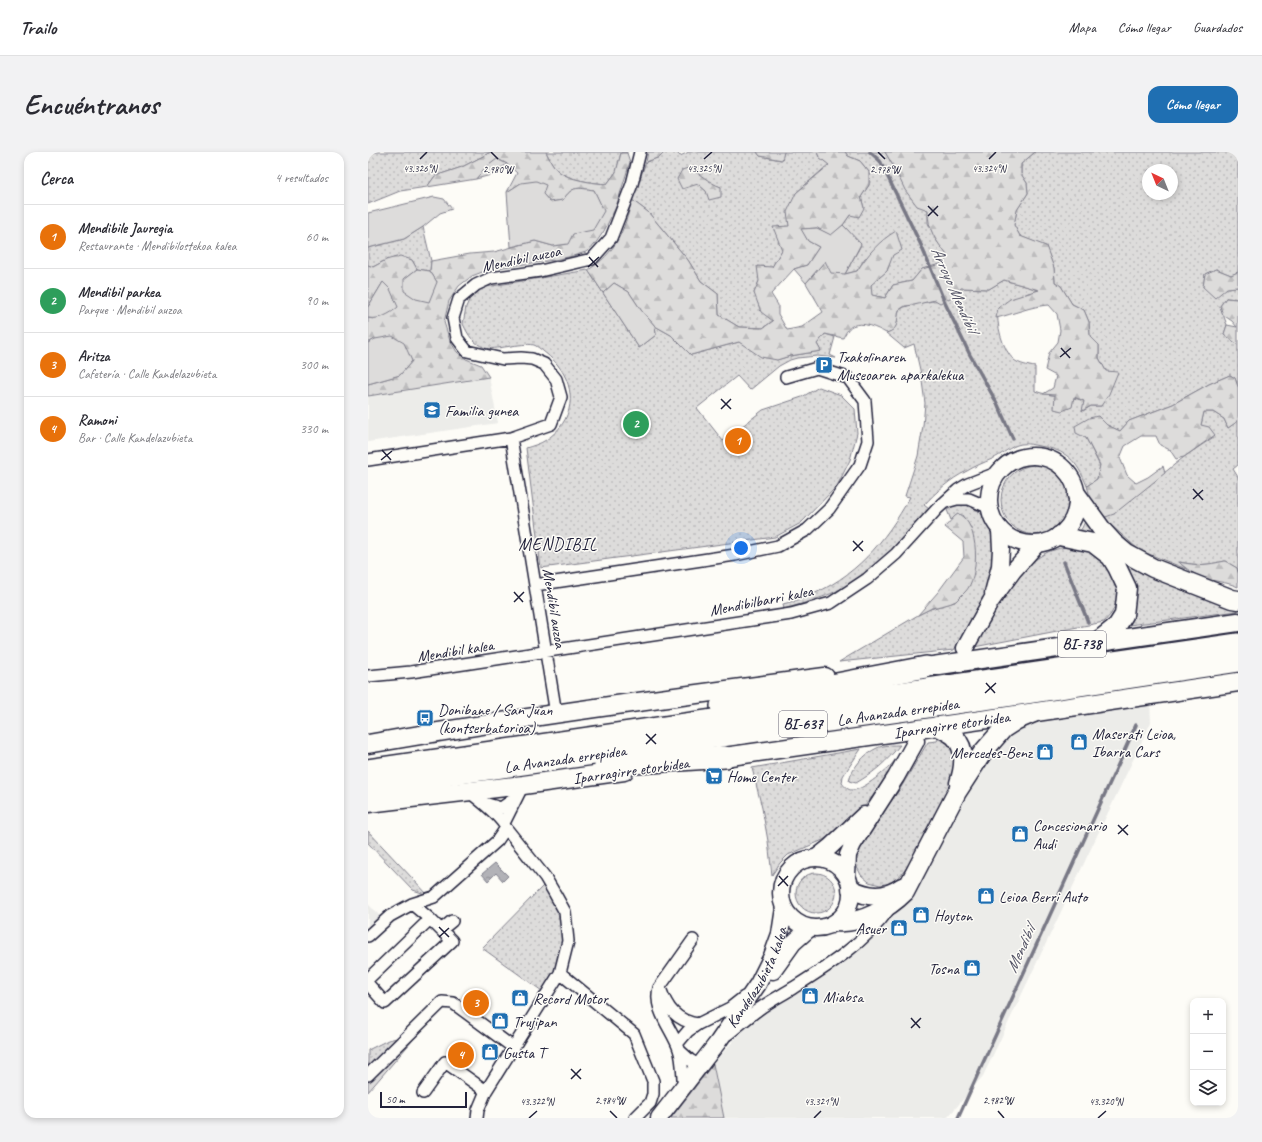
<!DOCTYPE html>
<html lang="es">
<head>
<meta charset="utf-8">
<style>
	body { margin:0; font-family:Caveat,sans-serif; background:#f2f2f3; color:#2b2b33 }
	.controls { position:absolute; right:12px; bottom:12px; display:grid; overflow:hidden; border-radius:8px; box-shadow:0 2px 6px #0003 }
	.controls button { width:36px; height:36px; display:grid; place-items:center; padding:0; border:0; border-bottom:1px solid #e1e1e2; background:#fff; color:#2b2b33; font:20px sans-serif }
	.compass { position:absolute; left:774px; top:12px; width:36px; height:36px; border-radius:50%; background:#fff; box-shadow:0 2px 6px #0003; rotate:317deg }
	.scale { position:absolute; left:12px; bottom:10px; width:87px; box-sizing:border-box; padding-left:4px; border:2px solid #22223b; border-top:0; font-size:11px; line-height:14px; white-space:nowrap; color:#22223b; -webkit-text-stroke:3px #fdfcf7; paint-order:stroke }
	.you { position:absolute; left:373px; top:396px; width:14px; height:14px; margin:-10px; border:3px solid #fff; border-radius:50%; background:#1a73e8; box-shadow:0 0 0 6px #1a73e833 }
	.badge { display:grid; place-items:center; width:26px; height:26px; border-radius:50%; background:#1f6fb2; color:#fff; font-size:13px; font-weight:700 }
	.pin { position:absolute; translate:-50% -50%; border:2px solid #fff; box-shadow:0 1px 4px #0006 }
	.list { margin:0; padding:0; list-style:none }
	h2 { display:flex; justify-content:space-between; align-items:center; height:52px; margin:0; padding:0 16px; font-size:17px }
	h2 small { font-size:13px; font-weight:400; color:#7c7c81 }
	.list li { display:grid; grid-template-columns:26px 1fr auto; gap:12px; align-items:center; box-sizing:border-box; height:64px; padding:0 16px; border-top:1px solid #e1e1e2 }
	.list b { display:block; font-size:15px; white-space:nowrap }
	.list p { margin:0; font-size:13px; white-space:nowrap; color:#7c7c81 }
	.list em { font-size:13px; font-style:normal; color:#7c7c81 }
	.icon { flex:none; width:22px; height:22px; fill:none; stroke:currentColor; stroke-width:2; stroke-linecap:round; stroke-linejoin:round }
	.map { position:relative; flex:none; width:870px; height:966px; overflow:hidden; border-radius:12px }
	header { display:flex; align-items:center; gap:24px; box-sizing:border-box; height:56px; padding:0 20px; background:#fff; border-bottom:1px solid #e1e1e2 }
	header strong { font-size:19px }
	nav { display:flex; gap:22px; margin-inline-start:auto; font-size:14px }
	.intro { display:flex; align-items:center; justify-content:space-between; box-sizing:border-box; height:96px; padding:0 24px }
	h1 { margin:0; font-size:28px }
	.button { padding:10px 18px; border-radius:12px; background:#1f6fb2; color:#fff; font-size:14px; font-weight:700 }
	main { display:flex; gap:24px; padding:0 24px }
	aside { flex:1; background:#fff; border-radius:12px; box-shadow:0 2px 6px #0003 }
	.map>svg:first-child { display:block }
	.built { fill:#ecece9 }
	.grass { fill:url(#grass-dots); stroke:#807f8b; fill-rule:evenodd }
	.forest { fill:url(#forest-firs); stroke:#807f8b }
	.garden { fill:#dddcdb; stroke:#807f8b }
	.water { fill:url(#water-ripples); stroke:#787885 }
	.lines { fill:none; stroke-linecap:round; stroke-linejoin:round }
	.stream { stroke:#787885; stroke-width:3.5 }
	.street-casing { stroke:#22223b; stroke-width:14 }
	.secondary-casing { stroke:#22223b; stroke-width:19 }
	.primary-casing { stroke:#22223b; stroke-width:21 }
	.highway-casing { stroke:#22223b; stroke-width:24 }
	.street { stroke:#fdfcf7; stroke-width:11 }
	.secondary { stroke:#fdfcf7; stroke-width:16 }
	.primary { stroke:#fdfcf7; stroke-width:18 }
	.highway { stroke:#fdfcf7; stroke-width:21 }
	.ticks { fill:none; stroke:#22223b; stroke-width:1.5 }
	.labels { text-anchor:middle; stroke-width:3; stroke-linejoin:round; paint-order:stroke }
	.shield { fill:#fdfcf7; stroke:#646373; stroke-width:1 }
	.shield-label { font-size:15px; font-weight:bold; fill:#22223b }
	.street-label { font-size:16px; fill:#22223b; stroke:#fdfcf7 }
	.poi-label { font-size:16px; fill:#22223b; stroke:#fdfcf7; text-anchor:start }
	.water-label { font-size:17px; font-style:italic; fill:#545466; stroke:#fdfcf7 }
	.neighbourhood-label { font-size:17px; letter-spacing:1px; fill:#22223b; stroke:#fdfcf7 }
	.ticks-label { font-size:10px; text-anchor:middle; fill:#22223b; stroke:#fdfcf7; stroke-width:3; stroke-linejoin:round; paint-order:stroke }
</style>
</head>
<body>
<header>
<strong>Trailo</strong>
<nav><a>Mapa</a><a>Cómo llegar</a><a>Guardados</a></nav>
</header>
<div class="intro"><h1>Encuéntranos</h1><a class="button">Cómo llegar</a></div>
<main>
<aside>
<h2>Cerca<small>4 resultados</small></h2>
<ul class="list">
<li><span class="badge" style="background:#e8710a">1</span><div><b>Mendibile Jauregia</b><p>Restaurante · Mendibilostekoa kalea</p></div><em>60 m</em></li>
<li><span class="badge" style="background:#2e9e5b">2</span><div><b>Mendibil parkea</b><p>Parque · Mendibil auzoa</p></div><em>90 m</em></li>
<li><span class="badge" style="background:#e8710a">3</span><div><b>Aritza</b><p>Cafetería · Calle Kandelazubieta</p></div><em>300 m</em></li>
<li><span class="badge" style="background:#e8710a">4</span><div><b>Ramoni</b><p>Bar · Calle Kandelazubieta</p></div><em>330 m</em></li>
</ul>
</aside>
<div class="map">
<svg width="870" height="966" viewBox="0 0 870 966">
	<defs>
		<pattern id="grass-dots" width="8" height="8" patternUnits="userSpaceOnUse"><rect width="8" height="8" fill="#dddcdb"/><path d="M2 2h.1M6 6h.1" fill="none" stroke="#bdbcbd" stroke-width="1.8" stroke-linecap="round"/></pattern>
		<pattern id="forest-firs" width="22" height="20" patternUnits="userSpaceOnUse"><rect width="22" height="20" fill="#dddcdb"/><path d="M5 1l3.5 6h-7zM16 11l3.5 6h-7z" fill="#bdbcbd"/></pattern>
		<pattern id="water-ripples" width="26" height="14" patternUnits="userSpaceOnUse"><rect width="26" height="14" fill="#b2b2b7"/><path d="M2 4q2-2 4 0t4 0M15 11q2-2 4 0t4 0" fill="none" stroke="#909096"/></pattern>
	</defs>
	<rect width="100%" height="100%" fill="#fdfcf7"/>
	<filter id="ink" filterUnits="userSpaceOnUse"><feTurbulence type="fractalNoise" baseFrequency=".025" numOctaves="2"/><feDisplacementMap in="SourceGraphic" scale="8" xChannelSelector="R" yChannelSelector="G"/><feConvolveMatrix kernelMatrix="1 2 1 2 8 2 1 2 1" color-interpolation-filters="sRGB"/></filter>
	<g filter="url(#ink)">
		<path class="built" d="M121,225L130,271L0,290V244Z
			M782,549L783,570L615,924L580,965L578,966H356L345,912L386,865L479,804L507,782L531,755L550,732L571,695L602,630L632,587L661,569Z
			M0,752L12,764L0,775Z"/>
		<path class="grass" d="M0,0H123L94,15L67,24L59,35L32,39L0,52Z
			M178,0H259V1H253L248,20L239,32C225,31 201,28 190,19C185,14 181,6 178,0Z
			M297,0H308L312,4L321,0H389L392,4L413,8L416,0H449L451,5L461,12L428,41L421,74L414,98L404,115L391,129L386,141L405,169L395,176L371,175L351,163L350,142L333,129L320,108L280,60L264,48L278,10L292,5ZM326,19L344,32L353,35L338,39L330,32Z
			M477,0H517L527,17L560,58V71L568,88L579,103L576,112L554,117L544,129L525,133L517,146L503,143V132L519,119L524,103L497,106L489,119L477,122L493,93L475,73L482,63L496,56L493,45L501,33V20L492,9L480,4Z
			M667,0H870V120L863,123L848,117L837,122L835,135L859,136L869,135L870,136V145L869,147L858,146L852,154L859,173L856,182L870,193V235L867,226L862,223L841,232L805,252L761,269L752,279L739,273L730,264L718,286L732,314L729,327L719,334C709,309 699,298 671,294C666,293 659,291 653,292C642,294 634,303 624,307C615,311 607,314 599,319C582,327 568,340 556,353L561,357C536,384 509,417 477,435C458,445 437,451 416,457L415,452C422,450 431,448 438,445C487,426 517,390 542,345L537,344L550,304L555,274L557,251L553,222L546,192L536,196L518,181C531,177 528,169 531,158C544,149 568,151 583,145C586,143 590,139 593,136L621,137L636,128L671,138L660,141L630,156C628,172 634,197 646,208C651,212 661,214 667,215V239C683,245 700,243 716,249L715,259L723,254H733L738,219L731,206V193L722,184L721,170L716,158L704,152L693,134L687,130L686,116L678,95L652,84L646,73L649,58L660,41L659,31L653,22V12ZM780,18H804V42H780Z
			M55,75L63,109L62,119L49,117L44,108H18L5,115L0,113V96L36,87Z
			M220,118L271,196L288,183L287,174L303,183L323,203L371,190L409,208L422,204L453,199L449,192L457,182L467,185L462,203L468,206L449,204L429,206L422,208L411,214L382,238L369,224L329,256L355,289L395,258L434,245L451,235L473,243L487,257L489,281L482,308L469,334L433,371L407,385L173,416L158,296C164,294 172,292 178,288C206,269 210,238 189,212C186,208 170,194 166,193C154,190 125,199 117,196C104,190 101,184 95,172L98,155L106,137Z
			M836,260H845L856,267L860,276L870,269V313L865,317L870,325V421L869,416L857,409C839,413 830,414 812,410L818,417L771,398L735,366L746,361L816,305L847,284L833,273Z
			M633 348a35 35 0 1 1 70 0a35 35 0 1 1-70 0Z
			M592,352C638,359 628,420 615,450C613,456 609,461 605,466C599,477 592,487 586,498L471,510L550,463L562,457L587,450L603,376L594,363L590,362L583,368L579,358L585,354Z
			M718,367L735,386L870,453V459L753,474L766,440L708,384L714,376Z
			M697,395L711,396L726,402L739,413L751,437V446L743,462L736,470L606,495C625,462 642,422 676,402C682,398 690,397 697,395Z
			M572,584L578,586L588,599L584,631L543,710L533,723L522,731L512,733L501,730L493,723L488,713V704L491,695L500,681L532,637L560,590L569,589Z
			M538,592L521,623L493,659L474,676L455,688L420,703L412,711L404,723L400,689L394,656L384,616L493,597L475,624L474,631C477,635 480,638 484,638C494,639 516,620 523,613C529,607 533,599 538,592Z
			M532,593C518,610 507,620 488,631L481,629C484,616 496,602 509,596C515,593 525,593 532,593Z
			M0,679L60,743L45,738L0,691Z
			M428 741a20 20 0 1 1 40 0a20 20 0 1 1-40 0Z
			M176,733L194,763L196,791L188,820L174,839L114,796Z
			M53,865L57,874L0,940V898L20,888L29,886Z"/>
		<path class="forest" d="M123,0H178C181,6 185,14 190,19C201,28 225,31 239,32L248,20L253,1H259L262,10L248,55L236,79L227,92L218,100L205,104L186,108L122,117L104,124L91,134L81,149L76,170L82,189L89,200L98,207L113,213L121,225L0,244V232L32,223L44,209L40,202L7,187L0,191V166L6,167L15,130L0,155V113L5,115L18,108L32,104L44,108L49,117L36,127L69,130L62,119L63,109L102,102L126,100L167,89L185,94L205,82L233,54L226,38C210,36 205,33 195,48L182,50L175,42L153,31L139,40L149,21L139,12L130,7L117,16L108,27L59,35L67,24L94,15Z
			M280,0H297L292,5L278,10Z
			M389,0H416L414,8L392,4Z
			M449,0H477L480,4L492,9L501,20V33L493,45L496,56L491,65L482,63L475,73L463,84L449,76L434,77L440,89L451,95L439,113L426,117L403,142L410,153V162L419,178L434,175L455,160L438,131L457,109L477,122L489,119C500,102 511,89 528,79L534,98L525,103L519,119L503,133L504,143L517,146L525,133L544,129L554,117L576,111L579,103C567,87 560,79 560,58L549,54L537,38L527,17L517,0H667L653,12V22L659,31L660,41L649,58L646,73L652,84L678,94L686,116L687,130L693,134L704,152L716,158L721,170L722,184L731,193V206L738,219L750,220L741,242L733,254H723L714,259L716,249L706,245L704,255L694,259L686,257L687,243L675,242L685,236L688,224L677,218L681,201L690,190L692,178L689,162L681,153C663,154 646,162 628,166L630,156L642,147L671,138L636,128L621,137L593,136L584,145L572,151L567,148L546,153L537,154L531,158C528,170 532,177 518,181C509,176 495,169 484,174C480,176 477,182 475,186L457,182L449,192L453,199L422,204L409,208L393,205L371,190L323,203L303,183L287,174L273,158L261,140L246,131L235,141L220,118C248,101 256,79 264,48L280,60L320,108L333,129L350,142L351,163L371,175L395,176L405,169L393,160L386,141L391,129L389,114L404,115L414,98L405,75L421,74L419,60L428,41L461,13L451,5Z
			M320,16C332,21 341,31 353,35V45L341,48L338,39L330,32L314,37L309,27L314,18Z
			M848,117L863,123L870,120V136L869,135L859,136L847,146L835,135L837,122Z
			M870,145V193L856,182L859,173L869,175L864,169L855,163L852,154L858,146L869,147Z
			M862,223L867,226L870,235V269L860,276L856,267L845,260H836L833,273L841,275L847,283L816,305L808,307L802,298L792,293L788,284H773L757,294L752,306L759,323L768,331L780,325L795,314L797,321L746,362L735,366L724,351L719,334L729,327L732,313L718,286L708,281L707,274L721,266L730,264L739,273L752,279L761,269L805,252L841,232Z
			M590,362C612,370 612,426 597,440C594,443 591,446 588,449C581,453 571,454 564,456C559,458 555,461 550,463L570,440L596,405L595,390L577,375L587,364Z
			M857,409L869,416L870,421V435C861,431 857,431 848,429C834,427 821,420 811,410C830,414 838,413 857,409Z
			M345,912L356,966H303Z"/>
		<path class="garden" d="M129,7L139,12L123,23L108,27L117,16Z
			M168,29L178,33L175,42L182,50L195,48C205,33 210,36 226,38L236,59L225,78L205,82L200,92L185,94L167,89L143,95L139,40L153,31Z
			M66,45L76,47L84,57L72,61L55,75L36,87L0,96V61Z
			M475,73L493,92L477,122L463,121L457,109L438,131L426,117L439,113L451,95L440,89L433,77L449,76L463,83Z
			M49,117L62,119L69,130L61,150L48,147L36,139V127Z
			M15,130L22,137L30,155C22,162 11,168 0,166V155Z
			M246,131L261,140L273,158L287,174L288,183L271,196L235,141Z
			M24,184L36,191L44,209L32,223L0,232V191L7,187Z"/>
		<path class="water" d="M127,711L140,724L135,729L128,721L120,729L114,722Z"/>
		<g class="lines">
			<path class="stream" d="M502,0L512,9L553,93L577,151L602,203L630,253L645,287
				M696,410L720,470
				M590,966L768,573"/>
			<defs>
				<path id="street" d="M143,286L188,562
					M0,308L143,286L183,272L193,245L188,227L176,212L164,207L153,206L135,207L99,199L89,186L85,166L91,147L108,133L123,126L172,119L224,107L243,86L264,32L272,0
					M578,350L589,347H601L622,356
					M167,433L367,403L410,394L439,378L461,357L492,313L500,289L497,249L480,226L449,216L418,225
					M0,524L43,520L423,462L463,451L499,427L528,402L569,357L590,338L600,332L631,320
					M100,639C111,648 132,663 138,676L177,725L187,742L197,760L200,789L192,821L118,939L110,958L109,966
					M116,651L133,656L149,645
					M136,671L155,633
					M73,778L84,769
					M0,784L22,764L44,752L66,745L129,689L138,676
					M192,821L266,882L285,929V942L282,951L267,966
					M0,827L62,767
					M0,832L17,851L84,789L62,767L44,752
					M292,836C299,856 308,869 330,872
					M360,882C370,874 380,865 391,857C402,849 414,843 425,836C460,814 497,791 521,757
					M309,892L320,879L330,872L362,856L376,845
					M312,899L322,908L332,914
					M0,923L74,850L85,851L146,896
					M316,935C314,923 315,908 311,897C304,877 285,858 291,836L325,788
					M55,941L77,910L118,939"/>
				<g id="secondary">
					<circle cx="665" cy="348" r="44"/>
					<path d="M625,441L632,414L633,397L632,378"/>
					<path d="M597,496L623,449L645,419L669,392"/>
					<circle cx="448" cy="741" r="35"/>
					<path d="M448,706L462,695L496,663"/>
					<path d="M479,723L480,703L485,692L528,625L548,589"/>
					<path d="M405,819L425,791L442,776"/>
					<path id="s1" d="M291,966L350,890L390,832L404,804L412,782L416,756"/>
				</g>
				<g id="primary">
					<path d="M709,343L735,379L746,391L759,402L785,416L864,447L870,448"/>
					<path d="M691,384L725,391L743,405L749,415L759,436L756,463L749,474L730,489"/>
					<path d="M544,517L870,470"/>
					<path d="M569,574C574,577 581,580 586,584C599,597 596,616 591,631"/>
					<path d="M0,592C152,565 304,545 457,525"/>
					<path id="s2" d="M342,607L668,560"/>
					<path d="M0,651L155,633L256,619"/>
					<path d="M483,737C501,746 517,747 534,735"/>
					<path d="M469,770C493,772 520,757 537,740L589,640L615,600L635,577L649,568L668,560L870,530"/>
				</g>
				<g id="highway">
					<path d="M353,554L558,515"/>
					<path d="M237,613L357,605"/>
					<path d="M0,618L870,492"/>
					<path id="s3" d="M0,634L651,542L870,509"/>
				</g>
			</defs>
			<use href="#street" class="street-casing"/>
			<use href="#secondary" class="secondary-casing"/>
			<use href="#primary" class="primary-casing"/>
			<use href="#highway" class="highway-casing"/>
			<use href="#street" class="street"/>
			<use href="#secondary" class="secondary"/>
			<use href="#primary" class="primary"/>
			<use href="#highway" class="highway"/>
		</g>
	</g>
	<path class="ticks" d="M123,0L130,7M510,0L517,7M52,7L59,0M336,7L344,0M621,7L628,0M560,54L570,64M560,64L570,54M221,105L230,115M220,115L231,105M693,196L702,206M692,205L703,196M353,247L363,257M353,257L363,247M14,298L23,308M13,308L24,299M825,337L835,348M825,347L835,338M485,389L495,399M485,399L495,389M146,440L155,450M146,450L156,440M618,531L627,541M617,541L628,531M278,582L288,592M278,592L288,582M750,673L760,683M750,682L760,673M411,724L420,734M410,734L420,724M71,775L81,785M71,785L81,776M543,866L552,876M543,876L553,866M203,917L213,927M203,927L213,917M242,959L249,966M630,959L636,966M161,966L169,959M446,966L453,959M730,966L738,959"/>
	<defs>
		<symbol id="parking-square" viewBox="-11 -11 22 22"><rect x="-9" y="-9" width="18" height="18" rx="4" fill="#1f6fb2" stroke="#fdfcf7"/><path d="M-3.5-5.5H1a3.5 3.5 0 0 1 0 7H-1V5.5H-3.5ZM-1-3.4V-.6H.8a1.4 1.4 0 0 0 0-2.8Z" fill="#fff"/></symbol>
		<symbol id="school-square" viewBox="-11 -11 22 22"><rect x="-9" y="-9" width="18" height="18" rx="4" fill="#1f6fb2" stroke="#fdfcf7"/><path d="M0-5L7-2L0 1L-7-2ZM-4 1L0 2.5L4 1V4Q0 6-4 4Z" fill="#fff"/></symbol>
		<symbol id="bus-square" viewBox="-11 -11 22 22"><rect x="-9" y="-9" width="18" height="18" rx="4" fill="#1f6fb2" stroke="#fdfcf7"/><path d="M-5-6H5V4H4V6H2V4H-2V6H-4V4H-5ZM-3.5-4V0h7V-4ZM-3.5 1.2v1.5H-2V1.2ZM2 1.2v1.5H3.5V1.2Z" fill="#fff"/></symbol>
		<symbol id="shop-square" viewBox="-11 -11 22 22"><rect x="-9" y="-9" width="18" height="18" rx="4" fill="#1f6fb2" stroke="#fdfcf7"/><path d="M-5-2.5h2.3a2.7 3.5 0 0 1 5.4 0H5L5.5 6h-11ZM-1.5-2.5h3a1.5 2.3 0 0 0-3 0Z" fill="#fff"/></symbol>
		<symbol id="supermarket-square" viewBox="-11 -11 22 22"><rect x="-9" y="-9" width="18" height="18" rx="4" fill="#1f6fb2" stroke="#fdfcf7"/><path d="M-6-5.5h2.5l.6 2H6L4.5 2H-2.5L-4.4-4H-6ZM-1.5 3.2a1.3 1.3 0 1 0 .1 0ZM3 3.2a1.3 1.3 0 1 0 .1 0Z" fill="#fff"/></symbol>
	</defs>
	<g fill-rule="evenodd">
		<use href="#parking-square" x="446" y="203" width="20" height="20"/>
		<use href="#school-square" x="54" y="248" width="20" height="20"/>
		<use href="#bus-square" x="47" y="556" width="20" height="20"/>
		<use href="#shop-square" x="701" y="580" width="20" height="20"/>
		<use href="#shop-square" x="667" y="590" width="20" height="20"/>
		<use href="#supermarket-square" x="336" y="614" width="20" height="20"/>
		<use href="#shop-square" x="642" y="672" width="20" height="20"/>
		<use href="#shop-square" x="608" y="734" width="20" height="20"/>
		<use href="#shop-square" x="543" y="753" width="20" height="20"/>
		<use href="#shop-square" x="521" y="766" width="20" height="20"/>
		<use href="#shop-square" x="594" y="806" width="20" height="20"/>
		<use href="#shop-square" x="432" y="834" width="20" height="20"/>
		<use href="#shop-square" x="142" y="836" width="20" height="20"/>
		<use href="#shop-square" x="122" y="859" width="20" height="20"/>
		<use href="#shop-square" x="112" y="890" width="20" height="20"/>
	</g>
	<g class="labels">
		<g class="shield">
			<rect x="690" y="479" width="48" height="26" rx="3"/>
			<rect x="411" y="559" width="48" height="26" rx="3"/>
		</g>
		<g class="shield-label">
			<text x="714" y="497">BI-738</text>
			<text x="435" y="577">BI-637</text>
		</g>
		<g class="street-label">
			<text transform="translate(153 106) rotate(-12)" y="6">Mendibil auzoa</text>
			<text transform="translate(393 448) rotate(-11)" y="6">Mendibilbarri kalea</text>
			<text transform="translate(187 456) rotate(81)" y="6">Mendibil auzoa</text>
			<text transform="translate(87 498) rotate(-9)" y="6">Mendibil kalea</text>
			<text dy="6" stroke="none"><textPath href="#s3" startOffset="535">La Avanzada errepidea</textPath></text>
			<text dy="6" stroke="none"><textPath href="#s2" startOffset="244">Iparragirre etorbidea</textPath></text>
			<text dy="6" stroke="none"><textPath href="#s3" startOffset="199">La Avanzada errepidea</textPath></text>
			<text transform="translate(263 618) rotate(-8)" y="6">Iparragirre etorbidea</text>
			<text dy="6" stroke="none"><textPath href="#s1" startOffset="172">Kandelazubieta kalea</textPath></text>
		</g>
		<g class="poi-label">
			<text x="469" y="210">Txakolinaren<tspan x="469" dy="18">Museoaren aparkalekua</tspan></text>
			<text x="77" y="264">Familia gunea</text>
			<text x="70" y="563">Donibane / San Juan<tspan x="70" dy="18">(kontserbatorioa)</tspan></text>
			<text x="724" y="587">Maserati Leioa,<tspan x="724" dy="18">Ibarra Cars</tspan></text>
			<text x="664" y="606" text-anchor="end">Mercedes-Benz</text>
			<text x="359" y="630">Home Center</text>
			<text x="665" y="679">Concesionario<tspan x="665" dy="18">Audi</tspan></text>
			<text x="631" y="750">Leioa Berri Auto</text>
			<text x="566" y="769">Hoyton</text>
			<text x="518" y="782" text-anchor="end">Asuer</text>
			<text x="591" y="822" text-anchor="end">Tosna</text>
			<text x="455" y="850">Miabsa</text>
			<text x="165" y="852">Record Motor</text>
			<text x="145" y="875">Trujipan</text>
			<text x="135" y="906">Gusta T</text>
		</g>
		<g class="water-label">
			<text transform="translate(587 137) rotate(66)" y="6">Arroyo Mendibil</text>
			<text transform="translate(652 797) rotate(-66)" y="6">Mendibil</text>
		</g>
		<g class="neighbourhood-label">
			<text x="190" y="398">MENDIBIL</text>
		</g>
	</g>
	<g class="ticks-label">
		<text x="52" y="20">43.326°N</text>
		<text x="336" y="20">43.325°N</text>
		<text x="621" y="20">43.324°N</text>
		<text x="130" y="21">2.980°W</text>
		<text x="517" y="21">2.978°W</text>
		<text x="242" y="952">2.984°W</text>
		<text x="630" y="952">2.982°W</text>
		<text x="169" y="953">43.322°N</text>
		<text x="453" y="953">43.321°N</text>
		<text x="738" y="953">43.320°N</text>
	</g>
</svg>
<div class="controls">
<button>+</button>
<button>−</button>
<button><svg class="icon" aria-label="layers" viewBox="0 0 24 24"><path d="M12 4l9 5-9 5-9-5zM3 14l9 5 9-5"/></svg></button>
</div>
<svg class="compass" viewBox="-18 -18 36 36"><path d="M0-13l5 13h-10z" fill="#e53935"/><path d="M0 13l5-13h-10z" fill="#7c7c81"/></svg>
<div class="scale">50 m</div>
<div class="you"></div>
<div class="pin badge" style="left:370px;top:289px;background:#e8710a">1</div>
<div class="pin badge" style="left:268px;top:272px;background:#2e9e5b">2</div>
<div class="pin badge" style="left:108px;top:851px;background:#e8710a">3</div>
<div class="pin badge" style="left:93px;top:903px;background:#e8710a">4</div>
</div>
</main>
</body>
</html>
